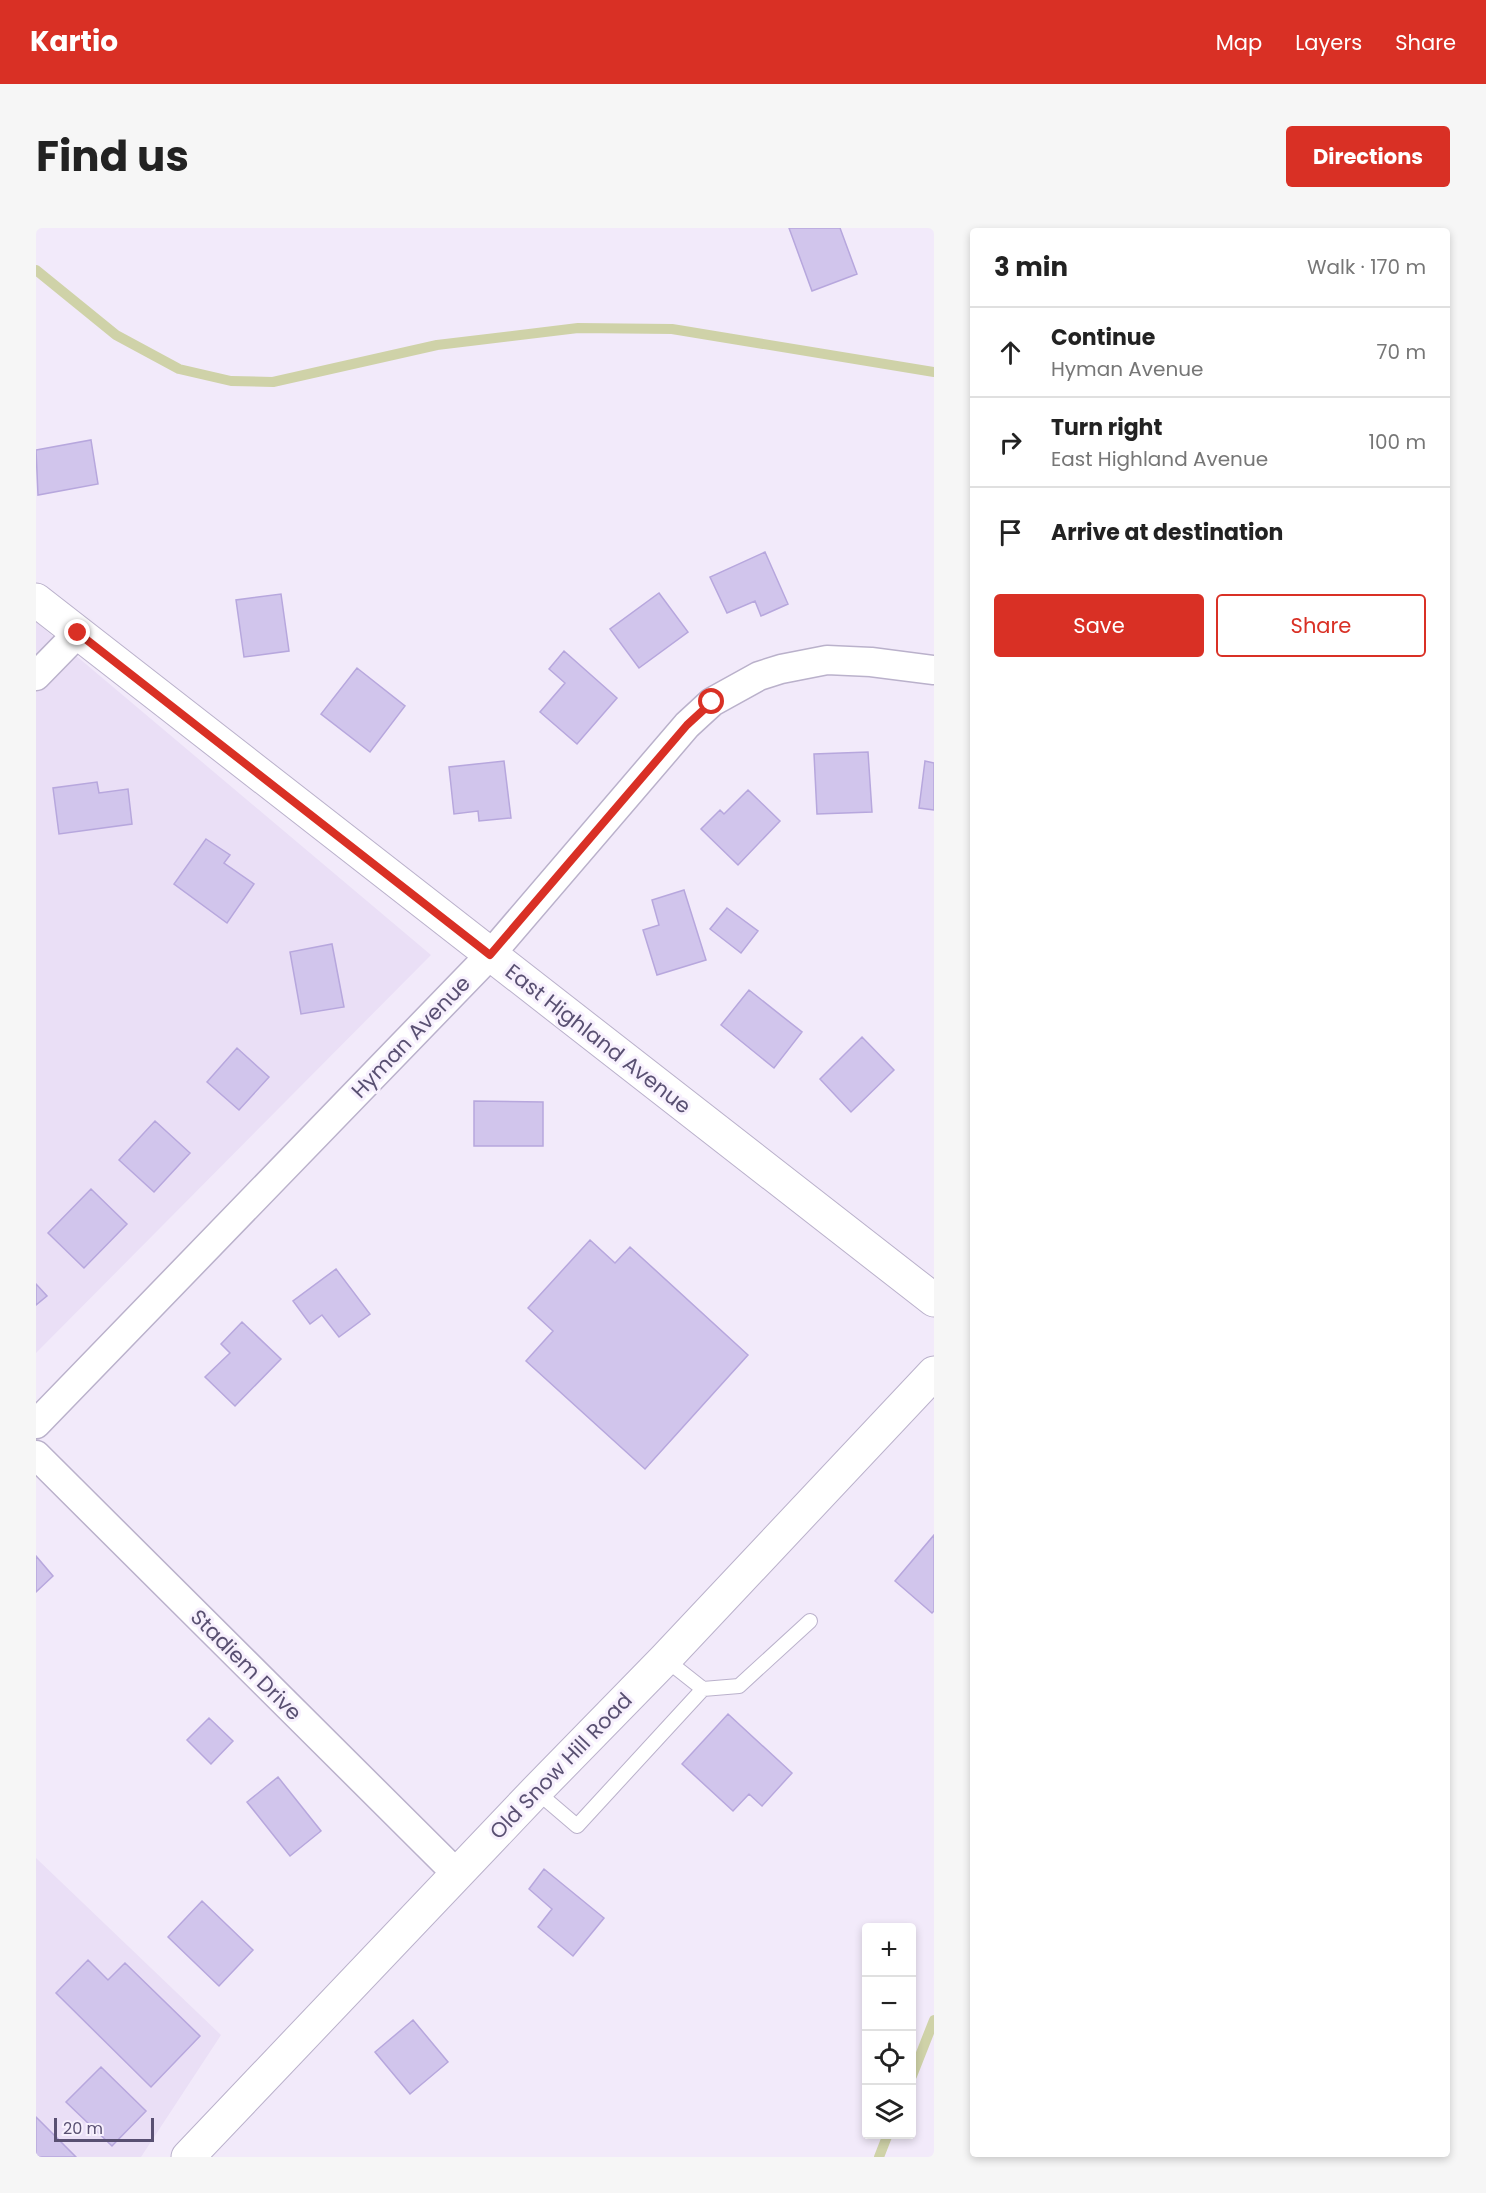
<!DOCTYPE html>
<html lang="en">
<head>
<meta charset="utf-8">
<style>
	body { margin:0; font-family:Poppins,sans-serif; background:#f6f6f6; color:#222 }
	.controls { position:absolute; right:18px; bottom:18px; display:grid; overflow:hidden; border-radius:6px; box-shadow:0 3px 9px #0003 }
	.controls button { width:54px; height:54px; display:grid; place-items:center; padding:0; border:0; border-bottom:2px solid #e0e0e0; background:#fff; color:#222; font:30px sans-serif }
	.scale { position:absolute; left:18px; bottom:15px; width:100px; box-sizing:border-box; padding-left:6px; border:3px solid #595072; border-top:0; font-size:16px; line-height:21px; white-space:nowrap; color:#595072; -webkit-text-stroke:4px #f7f0fd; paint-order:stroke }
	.stop { position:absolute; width:18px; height:18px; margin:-14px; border:4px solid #d93025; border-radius:50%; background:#fff }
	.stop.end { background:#d93025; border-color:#fff; box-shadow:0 2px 6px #0008 }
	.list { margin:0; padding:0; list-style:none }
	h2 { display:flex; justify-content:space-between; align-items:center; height:78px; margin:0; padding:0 24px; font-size:26px }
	h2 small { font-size:20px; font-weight:400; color:#767676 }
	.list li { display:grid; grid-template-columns:39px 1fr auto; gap:18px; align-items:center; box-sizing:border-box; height:90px; padding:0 24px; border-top:2px solid #e0e0e0 }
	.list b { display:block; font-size:22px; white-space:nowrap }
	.list p { margin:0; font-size:20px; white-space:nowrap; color:#767676 }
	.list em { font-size:20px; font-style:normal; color:#767676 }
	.actions { display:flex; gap:12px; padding:18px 24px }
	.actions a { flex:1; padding:14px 0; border:2px solid #d93025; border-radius:6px; text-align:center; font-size:21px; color:#d93025 }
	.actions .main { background:#d93025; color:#fff }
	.icon { flex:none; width:33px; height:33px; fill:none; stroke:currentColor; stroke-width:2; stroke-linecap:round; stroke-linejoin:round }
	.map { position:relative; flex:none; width:898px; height:1929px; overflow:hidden; border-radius:6px }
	header { display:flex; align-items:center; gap:36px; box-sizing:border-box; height:84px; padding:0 30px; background:#d93025; color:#fff }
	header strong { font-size:28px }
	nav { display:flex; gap:33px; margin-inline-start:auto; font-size:21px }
	.intro { display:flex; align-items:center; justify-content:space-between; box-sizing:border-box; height:144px; padding:0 36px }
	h1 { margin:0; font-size:42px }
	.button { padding:15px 27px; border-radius:6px; background:#d93025; color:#fff; font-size:21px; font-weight:700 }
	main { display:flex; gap:36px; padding:0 36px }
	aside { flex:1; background:#fff; border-radius:6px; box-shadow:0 3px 9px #0003 }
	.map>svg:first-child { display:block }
	.residential { fill:#eadff6 }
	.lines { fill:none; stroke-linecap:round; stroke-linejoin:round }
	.stream { stroke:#cfd2a8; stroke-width:10 }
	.building { fill:#d1c5ec; stroke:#b7a7dd; stroke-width:1.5 }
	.service-casing { stroke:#bab1cb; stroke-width:16 }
	.minor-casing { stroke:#bab1cb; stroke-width:31 }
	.tertiary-casing { stroke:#bab1cb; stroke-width:35 }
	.service { stroke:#fff; stroke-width:14 }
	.minor { stroke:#fff; stroke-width:28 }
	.tertiary { stroke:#fff; stroke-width:33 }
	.route { stroke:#d93025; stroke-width:8 }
	.labels { text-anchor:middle; stroke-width:6; stroke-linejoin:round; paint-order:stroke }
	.street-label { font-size:21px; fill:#595072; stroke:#f7f0fd }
</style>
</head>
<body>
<header>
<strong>Kartio</strong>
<nav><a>Map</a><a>Layers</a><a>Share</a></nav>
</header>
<div class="intro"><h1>Find us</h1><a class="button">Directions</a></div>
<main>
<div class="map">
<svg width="898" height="1929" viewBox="0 0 898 1929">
	<rect width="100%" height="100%" fill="#f2eafa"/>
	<path class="residential" d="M0,394L395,727L0,1125Z
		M0,1630L185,1807L105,1929H0Z"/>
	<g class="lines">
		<path class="stream" d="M0,42L80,107L143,141L195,153L237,154L401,117L542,100L636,101L898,144
			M876,1848L898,1792
			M843,1929L852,1906"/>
	</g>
	<path class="building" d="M753,0H804L821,46L776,63Z
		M55,212L62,256L2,267L0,222Z
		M729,324L752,376L725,388L719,373L691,385L674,349Z
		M623,365L652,404L603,440L574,401Z
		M245,366L253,423L208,429L200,372Z
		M528,423L581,470L541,516L504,484L529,455L513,441Z
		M321,440L369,478L334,524L285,486Z
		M832,524L836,584L781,586L778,526Z
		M468,533L475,590L443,593L442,583L418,586L413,539Z
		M889,533L898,535V582L883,580Z
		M61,554L63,565L92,561L96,596L23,606L17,560Z
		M712,562L744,593L702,637L665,601L684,582L688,586Z
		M170,611L194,627L188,635L218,656L191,695L138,656Z
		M648,662L670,732L621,747L607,702L623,697L616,672Z
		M691,680L722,703L705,725L674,701Z
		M296,716L308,779L265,786L254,724Z
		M713,762L766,804L738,840L685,797Z
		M826,809L858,842L815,884L784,851Z
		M201,820L233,849L203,882L171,854Z
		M438,873L507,874V918H438Z
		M119,893L154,925L118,964L83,932Z
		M55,961L91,996L48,1040L12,1005Z
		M554,1012L579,1035L594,1019L712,1127L609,1241L490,1133L517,1103L492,1080Z
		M300,1041L334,1086L303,1109L286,1087L274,1096L257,1073Z
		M0,1056L11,1068L0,1077Z
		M206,1094L245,1131L199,1178L169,1149L194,1125L185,1116Z
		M898,1307V1383L896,1385L859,1353Z
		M0,1328L17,1348L0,1364Z
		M692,1486L756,1545L726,1578L713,1566L697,1583L646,1536Z
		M173,1490L197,1513L175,1536L151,1512Z
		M242,1549L285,1603L254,1628L211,1574Z
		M508,1641L568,1690L537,1728L502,1699L516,1681L493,1661Z
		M166,1673L217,1722L183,1758L132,1709Z
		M52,1732L72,1752L89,1735L164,1808L115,1859L20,1765Z
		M377,1792L412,1834L374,1866L339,1824Z
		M65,1839L110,1883L76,1918L30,1874Z
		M0,1889L40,1929H0Z"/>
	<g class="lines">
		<defs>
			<path id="service" d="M629,1431L667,1461L703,1458L774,1393
				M500,1563L541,1598L667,1461"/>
			<path id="minor" d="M0,448L42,405
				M0,1196L454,727L651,497L676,474L723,448L745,441L791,432L835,434L898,442
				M0,1227L421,1646"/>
			<path id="tertiary" d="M0,372L898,1072
				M152,1929L500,1563L629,1431L898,1145"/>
		</defs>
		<use href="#service" class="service-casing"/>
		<use href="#minor" class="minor-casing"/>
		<use href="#tertiary" class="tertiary-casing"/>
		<use href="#service" class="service"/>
		<use href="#minor" class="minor"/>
		<use href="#tertiary" class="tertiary"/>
	</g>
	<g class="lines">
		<path class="route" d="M42,405L454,727L651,497L676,474"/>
	</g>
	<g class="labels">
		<g class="street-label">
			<text transform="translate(375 809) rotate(-46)" y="7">Hyman Avenue</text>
			<text transform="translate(562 811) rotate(38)" y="7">East Highland Avenue</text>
			<text transform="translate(210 1437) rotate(45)" y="7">Stadiem Drive</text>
			<text transform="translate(525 1538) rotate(-46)" y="7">Old Snow Hill Road</text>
		</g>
	</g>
</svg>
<div class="controls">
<button>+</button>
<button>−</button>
<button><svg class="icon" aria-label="locate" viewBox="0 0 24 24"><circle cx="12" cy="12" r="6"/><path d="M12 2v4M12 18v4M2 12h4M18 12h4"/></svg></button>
<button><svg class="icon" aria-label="layers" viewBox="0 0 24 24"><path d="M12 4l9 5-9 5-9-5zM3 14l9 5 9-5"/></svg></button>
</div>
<div class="scale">20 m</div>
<div class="stop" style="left:676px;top:474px"></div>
<div class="stop end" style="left:42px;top:405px"></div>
</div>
<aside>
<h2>3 min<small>Walk · 170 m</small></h2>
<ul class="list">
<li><svg class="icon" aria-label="ahead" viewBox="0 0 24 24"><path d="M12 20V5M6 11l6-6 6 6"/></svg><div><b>Continue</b><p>Hyman Avenue</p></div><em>70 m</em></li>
<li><svg class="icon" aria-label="right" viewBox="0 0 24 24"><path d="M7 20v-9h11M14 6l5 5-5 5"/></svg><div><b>Turn right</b><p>East Highland Avenue</p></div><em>100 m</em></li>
<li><svg class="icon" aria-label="arrive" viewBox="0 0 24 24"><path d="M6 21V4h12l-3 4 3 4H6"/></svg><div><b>Arrive at destination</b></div></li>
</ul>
<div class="actions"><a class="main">Save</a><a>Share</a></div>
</aside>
</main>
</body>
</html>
